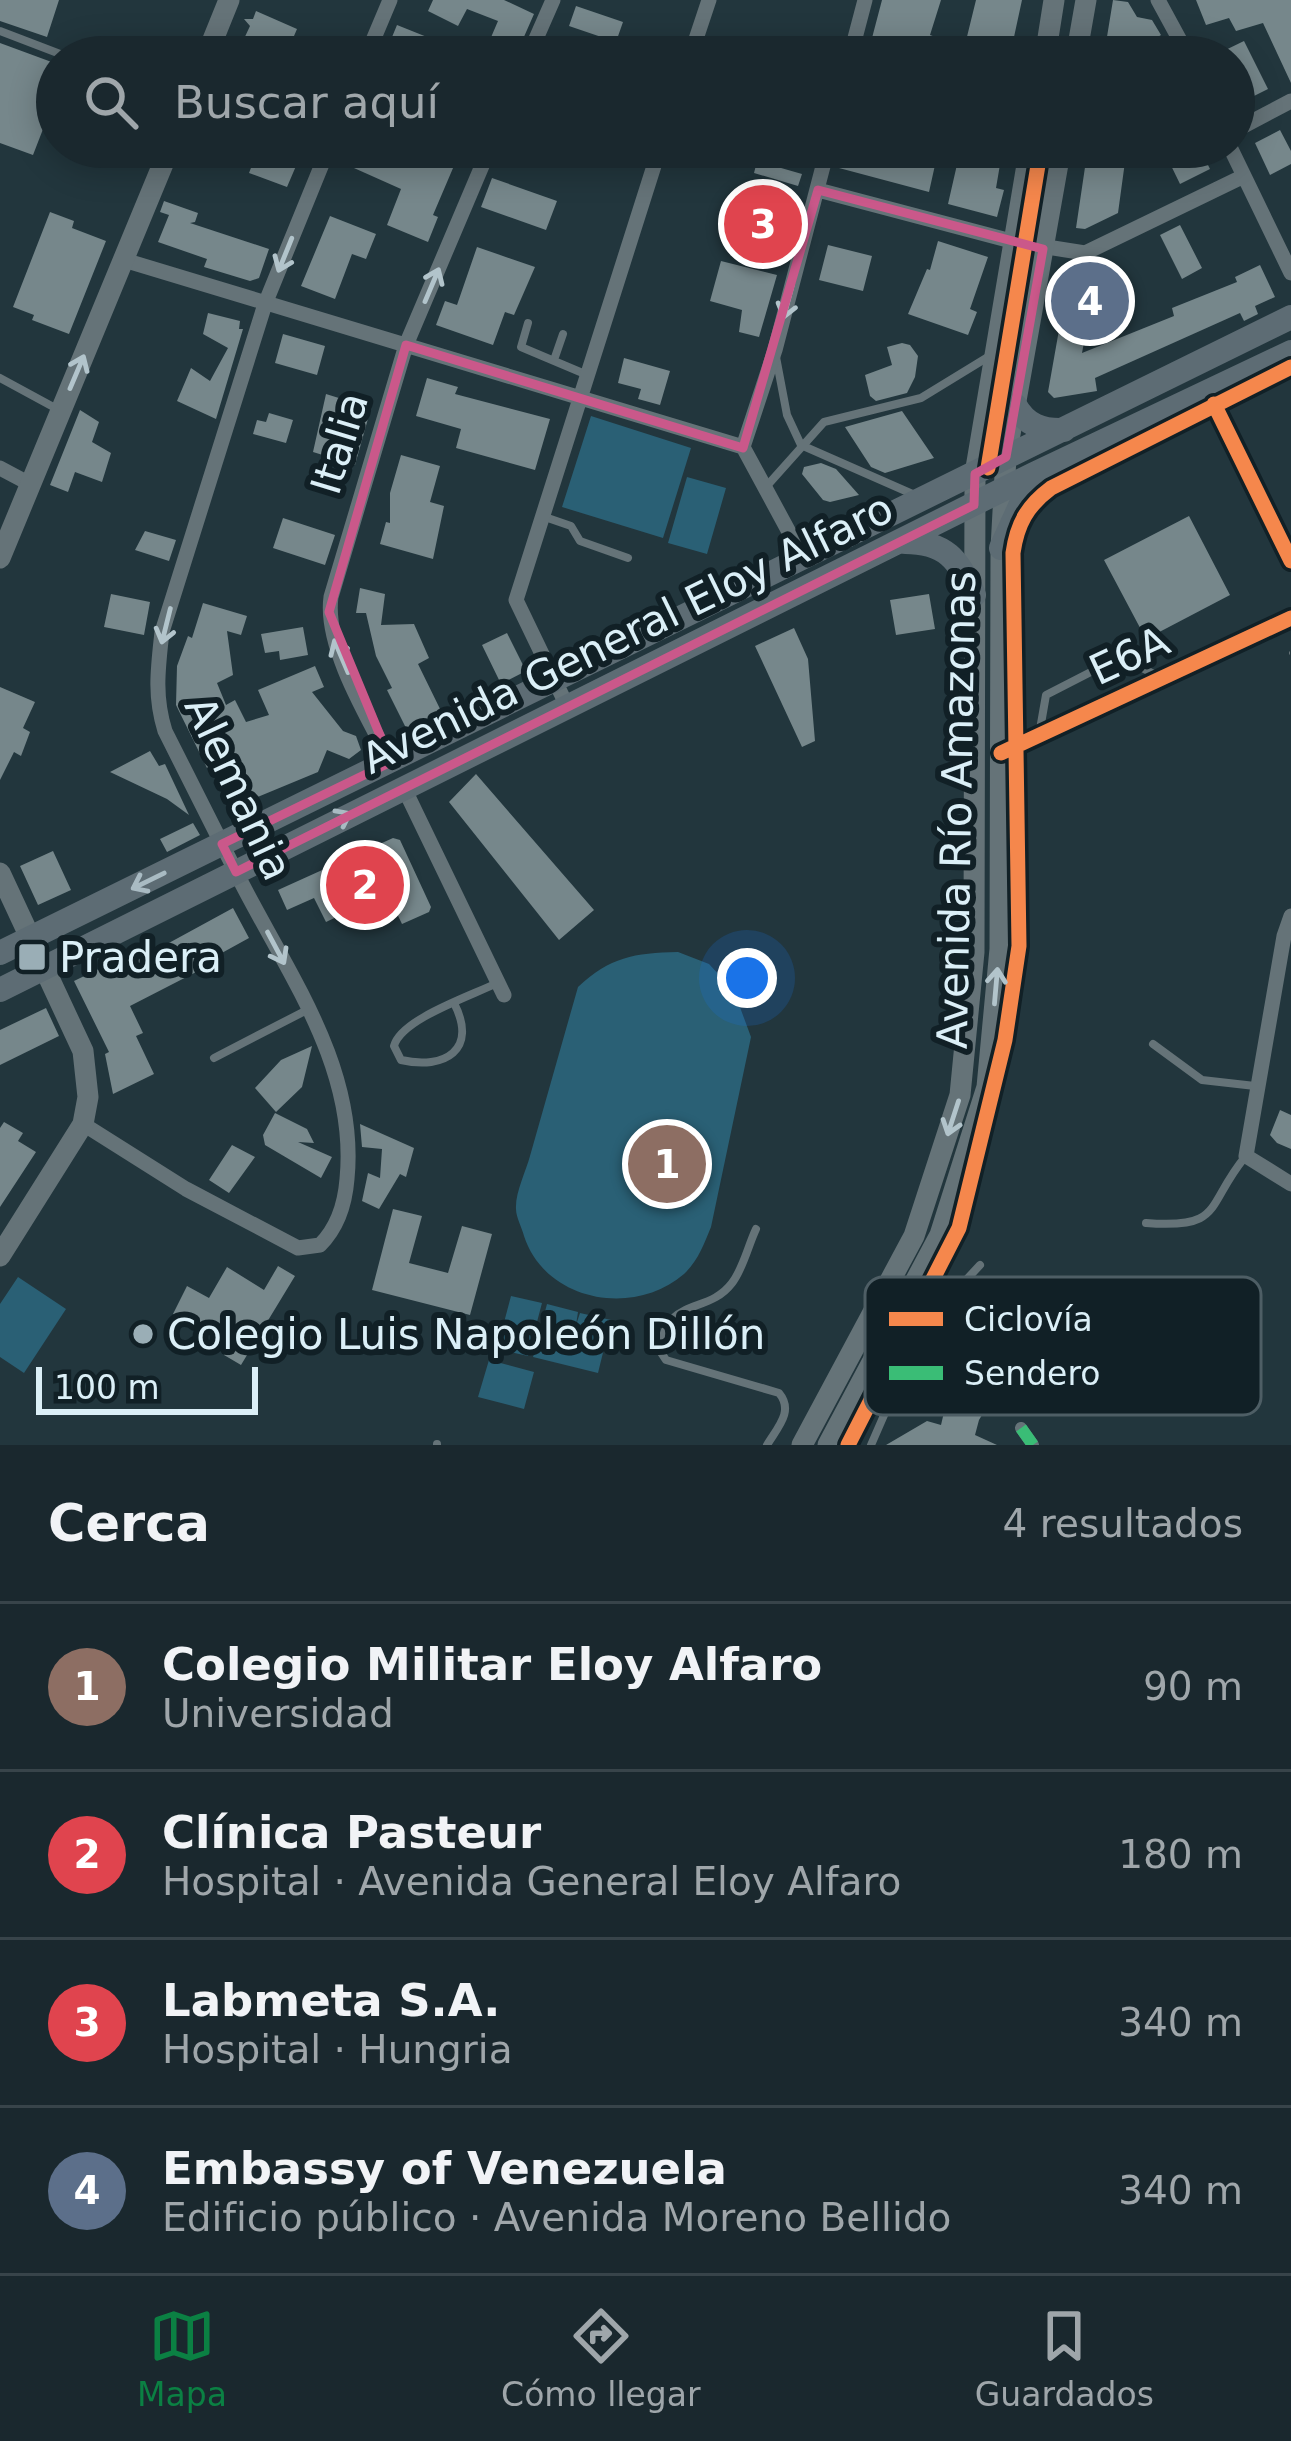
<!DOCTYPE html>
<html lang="es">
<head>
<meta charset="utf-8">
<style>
	body { margin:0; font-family:"DejaVu Sans",sans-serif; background:#27343a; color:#f1f3f6 }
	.scale { position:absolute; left:36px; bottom:30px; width:222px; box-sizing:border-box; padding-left:12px; border:6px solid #dbeff7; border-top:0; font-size:33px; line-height:42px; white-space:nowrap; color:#dbeff7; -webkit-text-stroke:9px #112026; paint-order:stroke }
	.you { position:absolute; left:747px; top:978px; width:42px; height:42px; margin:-30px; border:9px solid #fff; border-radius:50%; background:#1a73e8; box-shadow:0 0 0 18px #1a73e833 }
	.badge { display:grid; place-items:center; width:78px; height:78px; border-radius:50%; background:#0b8043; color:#fff; font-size:39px; font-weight:700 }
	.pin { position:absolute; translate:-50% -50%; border:6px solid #fff; box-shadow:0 3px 12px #0006 }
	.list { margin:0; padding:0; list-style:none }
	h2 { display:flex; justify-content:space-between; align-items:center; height:156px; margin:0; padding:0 48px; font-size:51px }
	h2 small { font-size:39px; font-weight:400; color:#9fa6aa }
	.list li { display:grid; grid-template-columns:78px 1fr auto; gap:36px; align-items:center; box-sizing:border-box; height:168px; padding:0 48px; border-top:3px solid #38444a }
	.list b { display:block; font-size:45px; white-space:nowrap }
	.list p { margin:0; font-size:39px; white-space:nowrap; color:#9fa6aa }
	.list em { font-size:39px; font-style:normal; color:#9fa6aa }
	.icon { flex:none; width:66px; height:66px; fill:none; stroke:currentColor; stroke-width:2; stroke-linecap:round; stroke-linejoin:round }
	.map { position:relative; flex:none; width:1291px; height:1445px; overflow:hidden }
	.search { position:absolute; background:#1a282e; box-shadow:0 6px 30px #0003; left:36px; right:36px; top:36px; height:132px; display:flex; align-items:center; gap:30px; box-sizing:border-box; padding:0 42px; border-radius:66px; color:#9fa6aa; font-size:45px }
	.sheet { height:828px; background:#1a282e }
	nav { display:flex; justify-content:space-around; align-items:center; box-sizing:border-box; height:168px; border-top:3px solid #38444a; background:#1a282e; font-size:33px; color:#9fa6aa }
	nav a { display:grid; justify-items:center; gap:6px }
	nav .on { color:#0b8043 }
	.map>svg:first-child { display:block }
	.green { fill:#2a6075 }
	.building { fill:#76878b }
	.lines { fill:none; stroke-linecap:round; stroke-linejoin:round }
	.path { stroke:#667378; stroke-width:3; stroke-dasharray:9 9; stroke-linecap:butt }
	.service { stroke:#657378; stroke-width:8 }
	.pedestrian { stroke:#657378; stroke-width:12 }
	.minor { stroke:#657378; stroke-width:15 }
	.tertiary { stroke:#657378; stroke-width:21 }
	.secondary { stroke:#657378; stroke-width:21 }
	.primary { stroke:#5d6c74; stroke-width:24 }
	.quiet { stroke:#3abd76; stroke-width:12; stroke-dasharray:24 12; stroke-linecap:butt }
	.cycleway-casing { stroke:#112026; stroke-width:22 }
	.cycleway { stroke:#f5874c; stroke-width:15 }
	.oneway { stroke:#b2c4cb }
	.oneway2 { stroke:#a9bbc3 }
	.marked { fill:none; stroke:#ca588a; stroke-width:9; stroke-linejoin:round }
	.poi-dot { fill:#9aaeb6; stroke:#112026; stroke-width:4.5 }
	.labels { text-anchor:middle; stroke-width:12; stroke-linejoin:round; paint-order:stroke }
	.street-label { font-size:42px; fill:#dbeff7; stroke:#112026 }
	.poi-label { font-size:42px; fill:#dbeff7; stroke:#112026; text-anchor:start }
	.key { fill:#112026; stroke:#4e5e65; stroke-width:3 }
	.key-label { font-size:33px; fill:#dbeff7 }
</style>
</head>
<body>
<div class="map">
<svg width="1291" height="1445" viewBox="0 0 1291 1445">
	<rect width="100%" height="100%" fill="#22363d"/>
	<path class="green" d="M591,416L691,448L663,538L562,507Z
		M687,477L726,488L707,554L668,543Z
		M678,952L709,964L734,991L751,1037L711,1227C704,1244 698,1261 684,1274C633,1318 545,1301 524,1236C522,1228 516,1217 516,1209C515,1193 526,1171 530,1156C546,1100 562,1043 578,987C610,957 634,953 678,952Z
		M18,1277L66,1309L24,1373L0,1357V1304Z
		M511,1296L542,1303L528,1356L497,1349Z
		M547,1304L578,1312L576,1325L580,1313L611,1320L598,1373L533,1357Z
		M489,1360L534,1372L524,1409L478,1397Z"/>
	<path class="building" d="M0,0H59L47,37L0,21Z
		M433,0H504L534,14L516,55L489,42L498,21L467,9L458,26L428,11Z
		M882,0H941L930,35L941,39L935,57H867Z
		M976,0H1022L1014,37L1031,40L1028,57H962Z
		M1113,0L1128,2L1137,17L1152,20L1161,35L1153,40L1160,57L1105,49Z
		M1196,0H1291V83L1263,23L1236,31L1229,18L1206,25Z
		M576,6L623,22L616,42L569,26Z
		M256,11L297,29L285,57H275L242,43L250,26L244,19H253Z
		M397,25L437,41L431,57L385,54Z
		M1244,41L1268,89L1242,102L1234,85V57H1211Z
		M0,43L57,64V93L33,155L0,143Z
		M1280,130L1291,151V164L1270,175L1255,143Z
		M351,147H367L422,168L429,147H462L433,215L438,217L428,242L387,225L401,189L345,164Z
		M844,147H869L904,156L906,147H939L929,192L839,168Z
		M961,147H1003L996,188L1004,190L997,217L948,204Z
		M1088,147H1127L1118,213L1085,229L1076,228Z
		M1162,147H1199L1210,169L1180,184Z
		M257,152L296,166L287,187L249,173Z
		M757,161L802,174L798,186L754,173Z
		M492,178L557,201L546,230L481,207Z
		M164,201L198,213L195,222L190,223L269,249L259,278L250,281L204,267L207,259L158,242L169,215L160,212Z
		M747,205L787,217L779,244L739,231Z
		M50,212L74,221L72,228L106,241L69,334L32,320L34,315L13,307Z
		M330,216L376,234L366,259L352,254L335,299L301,286Z
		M1180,225L1202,268L1182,279L1160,235Z
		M938,241L988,257L970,309L977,312L968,335L908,314L927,269L930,270Z
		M828,245L872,256L863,291L819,280Z
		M477,247L535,267L514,315L505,312L493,345L436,325L445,301L457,305Z
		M721,261L777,275L759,337L739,332L742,310L710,301Z
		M1260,265L1275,297L1255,306L1258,314L1244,321L1240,313L1095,378L1097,391L1054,398L1048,392L1068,279L1095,284L1082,353L1174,316L1172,308L1237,282L1235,277Z
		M208,313L240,321L239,329H243L216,419L177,401L191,368L210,381L228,348L203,334Z
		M283,334L325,346L317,375L275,363Z
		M902,343L910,345L918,356L915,377L907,393L876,401L870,396L865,375L892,365L887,347Z
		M624,358L670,371L660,405L638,399L641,389L618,383Z
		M427,378L458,387L455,394L550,419L535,470L456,448L461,429L416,416Z
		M326,394L371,408L355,465L313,452Z
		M80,410L99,422L92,442L111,453L102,482L75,472L68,492L50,485Z
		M902,411L934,458L885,473L871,467L845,427Z
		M269,413L293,420L286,443L253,434L257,420L266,422Z
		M401,455L440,466L430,502L444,506L433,559L380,544L386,522L390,523V493Z
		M821,463L836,469L859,495L830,502L823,500L802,474L804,467Z
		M1189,516L1230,595L1146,639L1104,560Z
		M283,518L335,535L325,565L273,548Z
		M145,531L176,540L169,561L135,550Z
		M360,588L385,594L381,625L414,624L429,658L418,664L443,715L408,732L387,690L392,688L376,656L366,613H356Z
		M111,594L150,602L144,635L104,627Z
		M929,594L935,629L896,635L890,600Z
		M203,603L247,616L241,635L227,631L233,675L217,683L226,705L235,700L246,722L269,715L258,690L315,666L324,687L312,692L343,731L356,736L361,750L349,759L327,750L318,772L238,805L229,802L214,765L207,768L176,705L177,666L188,636L192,638Z
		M303,627L308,655L280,660L279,651L265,653L261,634Z
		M794,628L808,659L815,741L802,747L755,646Z
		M507,633L526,671L501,684L482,645Z
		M0,687L35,702L23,728L30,732L21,756L14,752L0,780Z
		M150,751L159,766L165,764L189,815L167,799L110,772Z
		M476,774L594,910L559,940L449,802Z
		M193,823L200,835L167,852L160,839Z
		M393,838L400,840L431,907L429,912L402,924L387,893L326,922L314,898L287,910L278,890Z
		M53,851L71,890L38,905L20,866Z
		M233,908L249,938L200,965L202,969L130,1006L143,1033L136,1036L154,1074L113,1094L105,1054L109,1052L74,981L107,965L112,974Z
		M46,1008L59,1036L0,1065V1030Z
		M312,1046L302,1087L276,1112L255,1088L281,1060Z
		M1280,1110L1291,1115V1149L1277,1143L1270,1135Z
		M275,1113L307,1129L314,1143L298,1142L332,1157L321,1178L265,1145L263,1135Z
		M4,1122L23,1133L18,1141L36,1152L0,1207V1128Z
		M360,1124L414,1148L406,1177L400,1174L379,1209L362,1201L368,1173L380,1178L382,1149L362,1147Z
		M232,1145L255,1157L229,1193L209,1180Z
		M393,1209L422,1216L409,1263L448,1273L462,1226L492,1234L470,1315L372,1290Z
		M278,1266L295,1276L241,1365L224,1355L231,1344L173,1314L187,1286L209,1298L227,1267L264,1290Z
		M1018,1286L1029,1306L1010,1317L1033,1356L1014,1370L993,1379V1397L979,1420L975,1435L997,1445H886L927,1421L941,1425L945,1408L938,1376L940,1359L960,1334L976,1326L970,1314L988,1293Z"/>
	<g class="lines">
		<path class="path" d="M1289,653H1290"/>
		<path class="service" d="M0,31L68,57
			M50,129L57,111
			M528,323L521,347L585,374
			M776,357L787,415L801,445L917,496
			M554,360L563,334
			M0,378L59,410
			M765,488L824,422L921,398L988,357
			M542,516L571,526L580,541L628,558
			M1039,735L1046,695L1120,657L1162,678
			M454,1003C478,1050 445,1070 401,1060L394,1046C401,1019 471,996 497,983
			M1153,1044L1202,1080L1255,1086
			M214,1058L307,1010
			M1146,1223C1224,1229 1205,1206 1245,1157
			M756,1229C748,1246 743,1269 732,1283C707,1316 666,1295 660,1351L666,1360L779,1393C794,1411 778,1427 767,1445
			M437,1445V1444
			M871,1445L915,1344L940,1308L980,1265"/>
		<path class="pedestrian" d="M1021,1428L1033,1445"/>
		<path class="minor" d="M1158,0L1189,57
			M366,57L390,0
			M528,57L553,0
			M690,57L709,0
			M850,57L865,0
			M1234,131L1291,101
			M1230,147L1291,273
			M818,190L1015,242L1085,253L1244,176
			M124,260L743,447
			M1209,392L1291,561
			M0,468L30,484
			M802,556L743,447L775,350L828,147
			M568,708L516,600L660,147
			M1001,753L1291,618
			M391,762C368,718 324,646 331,597L406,345L490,147
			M403,786L504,995
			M1291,916L1284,936L1246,1156L1291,1184
			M83,1124L186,1189L298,1248L320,1245C338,1227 345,1204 347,1179C358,1068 288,974 240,880C215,831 190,781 165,731C154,696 158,668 162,632L265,304L329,147"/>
		<path class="tertiary" d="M206,57L229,0
			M0,558L170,147
			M0,873L83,1051L88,1097L83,1124L0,1256"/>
		<path class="secondary" d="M1045,57L1054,0
			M1076,57L1086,0
			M802,1445L914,1236L960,1095L974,952L975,474L1030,147
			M828,1445L940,1235L987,1087L1000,949L1001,548L1006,457L1061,147"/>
		<path class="primary" d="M1015,405C1026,425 1042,431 1064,430
			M905,542C945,542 959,559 974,595
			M1001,548L1020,506L1045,473
			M0,953L1291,317
			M0,990L1034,474L1291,352"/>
		<path class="quiet" d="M1021,1428L1033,1445"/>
		<defs>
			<path id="cycleway" d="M1214,404L1291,561
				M988,468L1041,147
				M1001,753L1291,618
				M848,1445L959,1228L1005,1040L1019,946L1013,553C1017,524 1027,506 1051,488L1291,367"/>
		</defs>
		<use href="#cycleway" class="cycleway-casing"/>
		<use href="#cycleway" class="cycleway"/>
	</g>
	<defs><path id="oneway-shaft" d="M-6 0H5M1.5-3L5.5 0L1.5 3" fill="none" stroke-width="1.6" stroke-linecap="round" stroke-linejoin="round" transform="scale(3)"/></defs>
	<g class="oneway">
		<use href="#oneway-shaft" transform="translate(285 255) rotate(112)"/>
		<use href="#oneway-shaft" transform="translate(432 285) rotate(-67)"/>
		<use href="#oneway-shaft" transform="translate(788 301) rotate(105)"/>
		<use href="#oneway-shaft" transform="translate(77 372) rotate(-67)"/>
		<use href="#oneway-shaft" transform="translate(166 626) rotate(104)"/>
		<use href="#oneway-shaft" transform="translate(341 656) rotate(-113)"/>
		<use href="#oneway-shaft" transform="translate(276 948) rotate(62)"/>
		<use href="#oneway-shaft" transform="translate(996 986) rotate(-85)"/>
		<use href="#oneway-shaft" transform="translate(953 1118) rotate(108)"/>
	</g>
	<g class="oneway2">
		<use href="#oneway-shaft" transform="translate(335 821) rotate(-27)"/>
		<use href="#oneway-shaft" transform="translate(148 881) rotate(154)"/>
	</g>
	<path class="marked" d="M818,190L1043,249L1006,457L975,474L974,505L236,872L222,844L391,762L329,612L406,345L743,448Z"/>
	<g class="poi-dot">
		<rect x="17" y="942" width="30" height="30" rx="6"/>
		<circle cx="143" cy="1334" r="12"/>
	</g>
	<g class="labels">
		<g class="street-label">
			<text transform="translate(339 443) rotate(-73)" y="15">Italia</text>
			<text transform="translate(627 633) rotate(-26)" y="15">Avenida General Eloy Alfaro</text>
			<text transform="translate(1129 655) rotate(-25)" y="15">E6A</text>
			<text transform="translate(239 788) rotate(65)" y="15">Alemania</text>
			<text transform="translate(956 810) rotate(-89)" y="15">Avenida Río Amazonas</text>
		</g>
		<g class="poi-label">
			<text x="59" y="972">Pradera</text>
			<text x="167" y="1349">Colegio Luis Napoleón Dillón</text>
		</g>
	</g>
	<rect x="865" y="1277" width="396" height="138" rx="18" class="key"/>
	<rect x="889" y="1312" width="54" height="14" fill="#f5874c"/>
	<rect x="889" y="1366" width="54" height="14" fill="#3abd76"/>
	<g class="key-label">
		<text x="964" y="1331">Ciclovía</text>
		<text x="964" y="1385">Sendero</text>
	</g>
</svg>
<div class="scale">100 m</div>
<div class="you"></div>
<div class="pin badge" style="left:667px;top:1164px;background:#8d6e63">1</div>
<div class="pin badge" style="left:365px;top:885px;background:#e0444e">2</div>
<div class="pin badge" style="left:763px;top:224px;background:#e0444e">3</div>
<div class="pin badge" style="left:1090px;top:301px;background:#5c6f8a">4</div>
<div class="search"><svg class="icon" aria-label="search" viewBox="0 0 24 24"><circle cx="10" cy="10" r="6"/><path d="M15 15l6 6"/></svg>Buscar aquí</div>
</div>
<section class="sheet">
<h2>Cerca<small>4 resultados</small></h2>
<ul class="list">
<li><span class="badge" style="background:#8d6e63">1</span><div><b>Colegio Militar Eloy Alfaro</b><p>Universidad</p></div><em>90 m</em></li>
<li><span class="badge" style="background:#e0444e">2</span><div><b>Clínica Pasteur</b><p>Hospital · Avenida General Eloy Alfaro</p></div><em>180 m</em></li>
<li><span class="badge" style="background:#e0444e">3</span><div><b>Labmeta S.A.</b><p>Hospital · Hungria</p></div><em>340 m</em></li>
<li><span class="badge" style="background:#5c6f8a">4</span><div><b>Embassy of Venezuela</b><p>Edificio público · Avenida Moreno Bellido</p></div><em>340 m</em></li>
</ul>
</section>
<nav>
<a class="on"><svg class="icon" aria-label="map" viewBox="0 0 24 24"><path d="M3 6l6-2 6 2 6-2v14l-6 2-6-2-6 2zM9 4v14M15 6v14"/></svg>Mapa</a>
<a><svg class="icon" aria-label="directions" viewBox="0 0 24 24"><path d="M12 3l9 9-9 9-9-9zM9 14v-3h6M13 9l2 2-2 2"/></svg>Cómo llegar</a>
<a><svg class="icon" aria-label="saved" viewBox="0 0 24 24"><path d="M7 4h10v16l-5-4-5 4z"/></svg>Guardados</a>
</nav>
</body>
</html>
